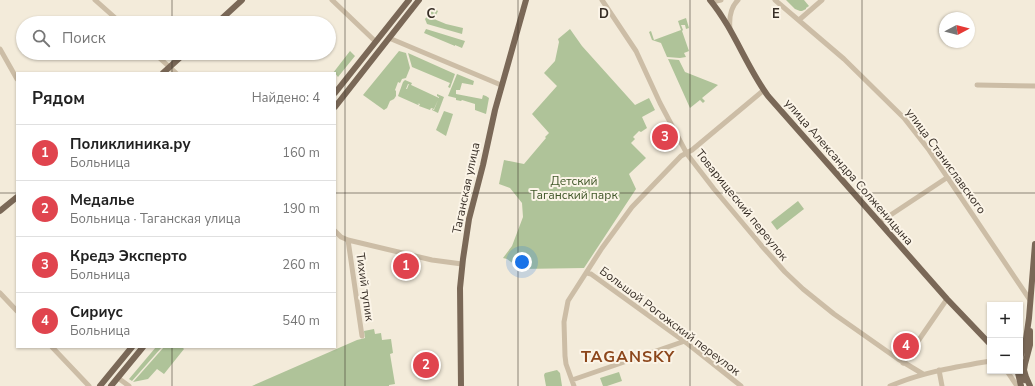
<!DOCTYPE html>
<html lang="ru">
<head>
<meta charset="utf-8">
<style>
	body { margin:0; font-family:"Nunito Sans",sans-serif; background:#f6f6f6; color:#222 }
	.controls { position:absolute; right:12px; bottom:12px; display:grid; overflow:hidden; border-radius:0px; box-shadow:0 1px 3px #0004 }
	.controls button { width:36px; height:36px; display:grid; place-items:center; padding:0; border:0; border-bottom:1px solid #e0e0e0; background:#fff; color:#222; font:20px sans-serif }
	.compass { position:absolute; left:939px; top:12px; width:36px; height:36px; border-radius:50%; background:#fff; box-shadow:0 1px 3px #0004; rotate:83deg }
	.you { position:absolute; left:522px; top:262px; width:14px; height:14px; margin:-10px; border:3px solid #fff; border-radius:50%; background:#1a73e8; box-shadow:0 0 0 6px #1a73e833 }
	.badge { display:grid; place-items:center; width:26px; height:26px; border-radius:50%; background:#db2777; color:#fff; font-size:13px; font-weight:700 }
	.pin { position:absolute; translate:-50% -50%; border:2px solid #fff; box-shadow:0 1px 4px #0006 }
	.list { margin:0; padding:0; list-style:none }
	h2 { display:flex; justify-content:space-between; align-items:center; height:52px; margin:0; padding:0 16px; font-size:17px }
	h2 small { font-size:13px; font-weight:400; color:#767676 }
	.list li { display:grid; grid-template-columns:26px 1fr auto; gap:12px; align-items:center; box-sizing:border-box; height:56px; padding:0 16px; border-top:1px solid #e0e0e0 }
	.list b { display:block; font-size:15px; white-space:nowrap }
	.list p { margin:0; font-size:13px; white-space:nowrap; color:#767676 }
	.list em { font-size:13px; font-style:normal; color:#767676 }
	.icon { flex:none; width:22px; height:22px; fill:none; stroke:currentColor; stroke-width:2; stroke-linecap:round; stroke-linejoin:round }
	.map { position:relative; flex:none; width:1035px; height:386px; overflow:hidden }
	.search { position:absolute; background:#fff; box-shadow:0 1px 3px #0004; left:16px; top:16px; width:320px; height:44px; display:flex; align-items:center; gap:10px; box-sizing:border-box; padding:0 14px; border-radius:22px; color:#767676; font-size:15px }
	.panel { position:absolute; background:#fff; box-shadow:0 1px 3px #0004; left:16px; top:72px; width:320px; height:276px; border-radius:0px }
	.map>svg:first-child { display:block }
	.green { fill:#afc399 }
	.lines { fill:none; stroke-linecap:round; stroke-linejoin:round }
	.minor { stroke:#ccbda6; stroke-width:5 }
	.major { stroke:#7a6857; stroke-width:6 }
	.grid { fill:none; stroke:#382f27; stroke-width:1; stroke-opacity:0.55 }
	.labels { text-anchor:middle; stroke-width:4; stroke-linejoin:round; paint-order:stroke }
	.street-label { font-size:12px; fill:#382f27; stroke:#fbf4e7 }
	.park-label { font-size:12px; fill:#405729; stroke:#fbf4e7 }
	.district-label { font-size:16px; font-weight:bold; letter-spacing:1px; fill:#8c461b; stroke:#fbf4e7 }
	.grid-label { font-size:13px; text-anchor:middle; font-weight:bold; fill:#382f27; stroke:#fbf4e7; stroke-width:4; stroke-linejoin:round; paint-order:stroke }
</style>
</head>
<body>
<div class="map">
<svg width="1035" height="386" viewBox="0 0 1035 386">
	<rect width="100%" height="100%" fill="#f3ebda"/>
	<path class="green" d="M786,0H804L809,6L806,8V9L802,11H800L795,9Z
		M435,9L438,11L434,19L446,24L463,28L462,34L427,24L425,19L432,10Z
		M686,18L689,28L686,29L685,25H681L683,30L682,31L689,51L684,53L686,57L680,58L667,57L661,43L652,40L649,32L651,31L654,40L681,30L678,21Z
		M426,29L465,41L462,48L455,45V46L424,33Z
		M570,29L582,46L635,105L649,98L655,110L642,117L647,128L641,132L639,131L633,137L635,139L631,143L646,158L629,174L636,189L584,268L521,269L507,259L503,258L512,246L523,217L522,203L510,188L499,184L504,160L524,164L546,138L545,137L549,133L532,114L557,86L544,73L555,61L559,42L558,39Z
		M350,51L355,56L338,77L335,73H333Z
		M399,51L406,53L410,68L406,78L402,79L400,83L398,82L395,90L396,91V96L394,99L390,101L387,108L384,110L363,95Z
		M408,53L455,74L450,88L448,87L450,83L412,67Z
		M668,59L679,60L685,72L718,85L702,98L705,101L703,103L700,100L690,108Z
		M457,74L474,81L473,85L462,83L460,90H456V94L482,99L483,95L486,96L489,98L486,114L475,110V104L462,100L461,101L456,100V98L448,96Z
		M405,80L412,83L411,85L408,84L406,89H407L409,84L439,98V97L437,96V94L444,97L438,113L432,110V109L434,110L438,100L434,109L431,108L430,110L419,106L420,104L417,103L419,104L418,105L400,97L398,96L403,82Z
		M444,111L453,114L446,136L436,130Z
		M798,201L804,209L777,230L771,222Z
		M374,329L375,334L381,333L382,340L391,339L393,353L390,354L395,384L389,385V386H252L357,340L365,338L364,331Z
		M156,347H162L132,381L129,379Z
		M164,347H182L184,349L164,374L157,369L148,379L133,382Z
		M557,370L560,373L562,386H546L544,375L545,373Z
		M619,372L622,381L607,386H603L600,378Z"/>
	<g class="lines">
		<path class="minor" d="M95,0L121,23
			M332,0L375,41
			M602,0L636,51L660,103L687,154L714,189L761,245L785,272L803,289L834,314L898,359L923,374
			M775,0L844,59L904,118L929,150L1030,300
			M712,2L721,0
			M799,20L822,0
			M730,29C729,19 730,8 738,0
			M389,38L501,85
			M0,49L17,79
			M154,53L176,73
			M977,85L1035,86
			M880,222L948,177
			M335,231L341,237L348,240L432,260L462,264
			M348,240L362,336
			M587,273L591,274L688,344L741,386
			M0,293L17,311
			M52,347L89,386
			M903,363L947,299
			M939,370L942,386
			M1007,371L1017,386
			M118,378L129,386
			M572,380L685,341
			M574,386L566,364L565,356L564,322L568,301L602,248L632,207L681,156L692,150L764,90
			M890,386C923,372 955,367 990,361"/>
		<path class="major" d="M710,0C734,29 746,66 768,96L947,299L990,344
			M217,23L242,0
			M163,73L185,53
			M335,93L409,0
			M335,107L419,0
			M0,211L17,197
			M1030,331V345L1025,364L1024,370L1026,377L1030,386
			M1020,358L1026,339L1029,318L1035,244
			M1017,371L1025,380
			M1018,373L1021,386
			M100,386L132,347
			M111,386L143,347
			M461,386L460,288L463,259L469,219L483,165L495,110L526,0"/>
	</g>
	<path class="grid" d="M172,0V23M345,0V386M518,0V386M690,0V386M862,0V386M172,53V73M0,193H17M335,193H1035M172,347V386"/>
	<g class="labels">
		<g class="street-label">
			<text transform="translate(946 161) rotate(54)" y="4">улица Станиславского</text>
			<text transform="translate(849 172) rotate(49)" y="4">улица Александра Солженицына</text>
			<text transform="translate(466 188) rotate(-78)" y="4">Таганская улица</text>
			<text transform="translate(742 205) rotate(51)" y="4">Товарищеский переулок</text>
			<text transform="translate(365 287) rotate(82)" y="4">Тихий тупик</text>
			<text transform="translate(670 321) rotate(37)" y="4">Большой Рогожский переулок</text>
		</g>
		<g class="park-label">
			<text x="574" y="185">Детский<tspan x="574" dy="14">Таганский парк</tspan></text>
		</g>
		<g class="district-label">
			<text x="628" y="362">TAGANSKY</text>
		</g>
	</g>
	<g class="grid-label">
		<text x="431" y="18">C</text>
		<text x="604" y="18">D</text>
		<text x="776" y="18">E</text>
	</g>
</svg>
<div class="controls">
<button>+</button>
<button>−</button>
</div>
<svg class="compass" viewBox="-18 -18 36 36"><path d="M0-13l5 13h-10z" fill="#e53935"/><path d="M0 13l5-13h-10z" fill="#767676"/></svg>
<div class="you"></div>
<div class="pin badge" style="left:406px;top:266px;background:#e0444e">1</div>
<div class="pin badge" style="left:426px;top:365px;background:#e0444e">2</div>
<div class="pin badge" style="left:665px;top:137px;background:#e0444e">3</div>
<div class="pin badge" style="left:906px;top:346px;background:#e0444e">4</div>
<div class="search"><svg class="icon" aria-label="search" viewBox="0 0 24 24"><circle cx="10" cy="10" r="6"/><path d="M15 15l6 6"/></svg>Поиск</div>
<section class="panel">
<h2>Рядом<small>Найдено: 4</small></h2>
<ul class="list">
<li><span class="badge" style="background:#e0444e">1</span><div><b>Поликлиника.ру</b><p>Больница</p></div><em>160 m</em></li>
<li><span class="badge" style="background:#e0444e">2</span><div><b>Медалье</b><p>Больница · Таганская улица</p></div><em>190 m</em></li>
<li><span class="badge" style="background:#e0444e">3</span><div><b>Кредэ Эксперто</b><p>Больница</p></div><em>260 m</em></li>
<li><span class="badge" style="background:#e0444e">4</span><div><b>Сириус</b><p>Больница</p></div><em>540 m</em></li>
</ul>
</section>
</div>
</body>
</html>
